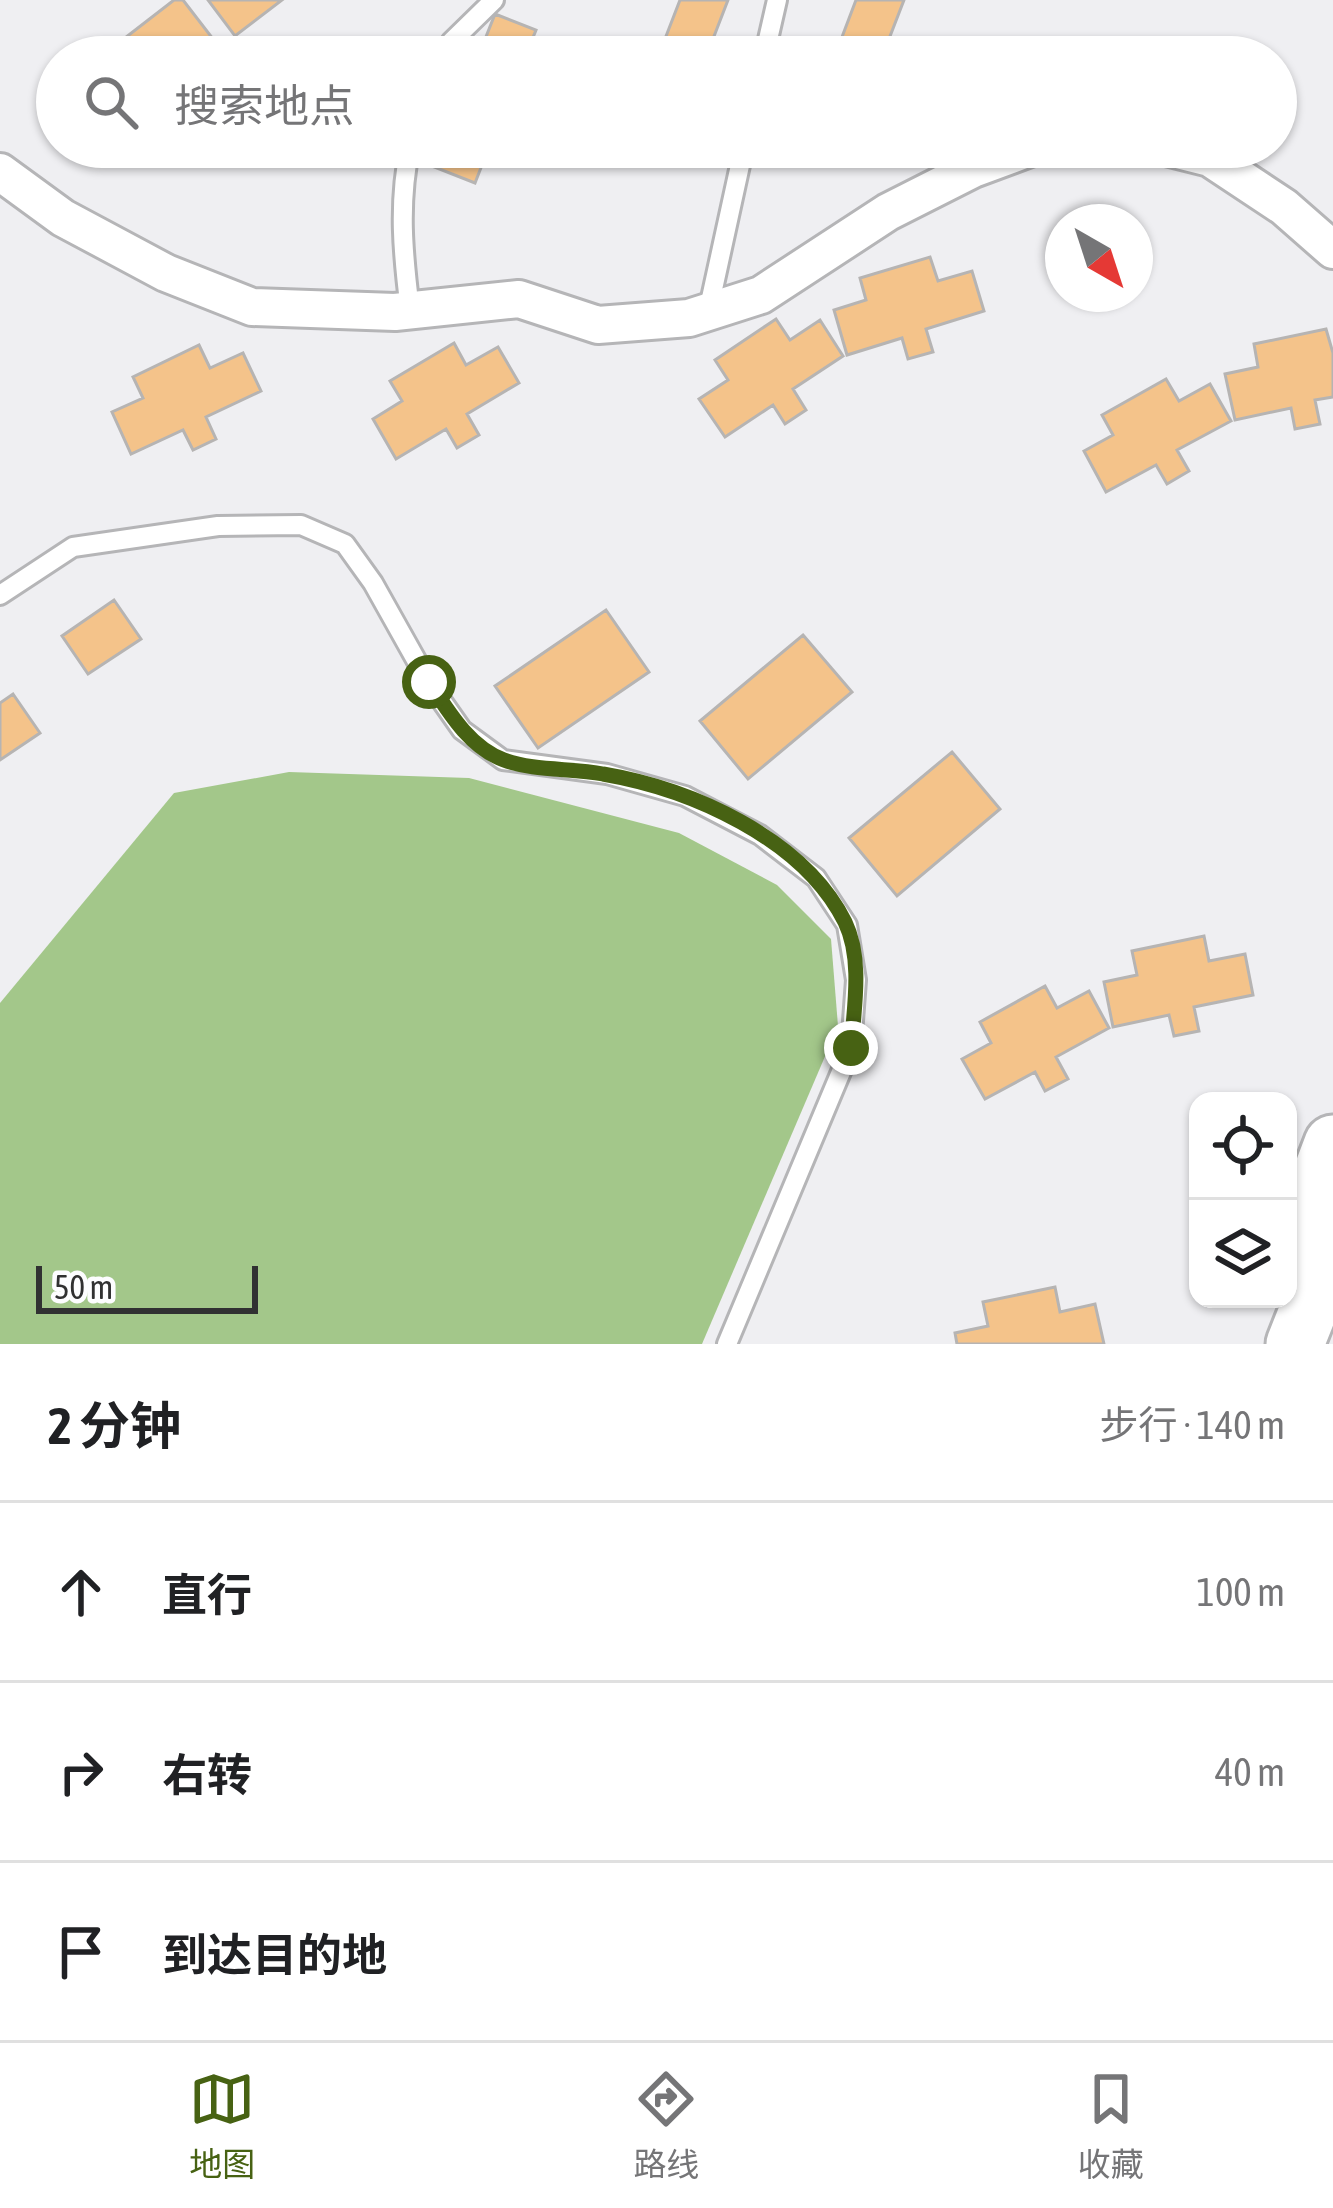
<!DOCTYPE html>
<html lang="zh">
<head>
<meta charset="utf-8">
<style>
	body { margin:0; font-family:"Asap Condensed","Noto Sans SC",sans-serif; background:#f2f2f2; color:#202124 }
	.controls { position:absolute; right:36px; bottom:36px; display:grid; overflow:hidden; border-radius:24px; box-shadow:0 3px 9px #0004 }
	.controls button { width:108px; height:108px; display:grid; place-items:center; padding:0; border:0; border-bottom:3px solid #e0e0e0; background:#fff; color:#202124; font:60px sans-serif }
	.compass { position:absolute; left:1045px; top:204px; width:108px; height:108px; border-radius:50%; background:#fff; box-shadow:0 3px 9px #0004; rotate:141deg }
	.scale { position:absolute; left:36px; bottom:30px; width:222px; box-sizing:border-box; padding-left:12px; border:6px solid #313132; border-top:0; font-size:33px; line-height:42px; white-space:nowrap; color:#313132; -webkit-text-stroke:9px #fdfdff; paint-order:stroke }
	.stop { position:absolute; width:36px; height:36px; margin:-27px; border:9px solid #476213; border-radius:50%; background:#fff }
	.stop.end { background:#476213; border-color:#fff; box-shadow:0 3px 12px #0008 }
	.list { margin:0; padding:0; list-style:none }
	h2 { display:flex; justify-content:space-between; align-items:center; height:156px; margin:0; padding:0 48px; font-size:51px }
	h2 small { font-size:39px; font-weight:400; color:#757577 }
	.list li { display:grid; grid-template-columns:78px 1fr auto; gap:36px; align-items:center; box-sizing:border-box; height:180px; padding:0 48px; border-top:3px solid #e0e0e0 }
	.list b { display:block; font-size:45px; white-space:nowrap }
	.list em { font-size:39px; font-style:normal; color:#757577 }
	.icon { flex:none; width:66px; height:66px; fill:none; stroke:currentColor; stroke-width:2; stroke-linecap:round; stroke-linejoin:round }
	.map { position:relative; flex:none; width:1333px; height:1344px; overflow:hidden }
	.search { position:absolute; background:#fff; box-shadow:0 3px 9px #0004; left:36px; right:36px; top:36px; height:132px; display:flex; align-items:center; gap:30px; box-sizing:border-box; padding:0 42px; border-radius:66px; color:#757577; font-size:45px }
	.sheet { height:696px; background:#fff }
	nav { display:flex; justify-content:space-around; align-items:center; box-sizing:border-box; height:168px; border-top:3px solid #e0e0e0; background:#fff; font-size:33px; color:#757577 }
	nav a { display:grid; justify-items:center; gap:6px }
	nav .on { color:#476213 }
	.map>svg:first-child { display:block }
	.forest { fill:#a3c78a }
	.building { fill:#f4c38a; stroke:#b6b4b3; stroke-width:3 }
	.lines { fill:none; stroke-linecap:round; stroke-linejoin:round }
	.service-casing { stroke:#b5b5b7; stroke-width:24 }
	.minor-casing { stroke:#b5b5b7; stroke-width:42 }
	.primary-casing { stroke:#b5b5b7; stroke-width:63 }
	.service { stroke:#fff; stroke-width:18 }
	.minor { stroke:#fff; stroke-width:36 }
	.primary { stroke:#fff; stroke-width:57 }
	.route { stroke:#476213; stroke-width:15 }
</style>
</head>
<body>
<div class="map">
<svg width="1333" height="1344" viewBox="0 0 1333 1344">
	<rect width="100%" height="100%" fill="#efeff2"/>
	<path class="forest" d="M289,772L469,778L679,833L777,885L831,939L838,1026L702,1344H0V1003L174,793Z"/>
	<path class="building" d="M174,0H183L220,48L209,57H134L121,41Z
		M208,0H282L235,36Z
		M680,0H728L706,57H658Z
		M856,0H904L882,57H868L839,45Z
		M495,14L536,30L525,57H478Z
		M442,147H489L475,183L434,167Z
		M930,257L938,281L972,271L984,311L926,329L933,352L908,359L902,338L847,355L834,310L866,300L860,278Z
		M776,319L790,340L820,320L843,356L793,389L806,410L785,424L773,405L725,437L699,399L728,380L715,360Z
		M1326,329L1333,353V397L1315,400L1320,424L1295,429L1291,408L1235,420L1225,374L1258,367L1254,344Z
		M454,343L466,365L498,347L519,383L467,414L479,435L457,448L446,429L396,459L373,419L402,401L390,381Z
		M199,345L210,368L243,353L261,391L206,417L216,439L193,450L183,430L131,454L112,412L143,398L133,377Z
		M1166,379L1179,401L1210,384L1231,421L1177,450L1189,471L1167,484L1156,465L1106,492L1084,451L1113,435L1102,415Z
		M114,600L141,639L88,674L62,636Z
		M606,610L649,672L538,748L495,686Z
		M803,635L852,692L748,779L700,721Z
		M13,694L40,733L0,760V703Z
		M952,752L1000,809L897,896L849,838Z
		M1204,936L1209,961L1245,954L1253,995L1194,1007L1199,1031L1174,1036L1169,1015L1113,1027L1104,982L1137,975L1132,951Z
		M1045,986L1057,1008L1089,991L1109,1028L1056,1057L1068,1079L1045,1091L1035,1072L985,1099L962,1059L991,1043L980,1022Z
		M1055,1287L1060,1312L1095,1304L1104,1344H957L955,1333L988,1326L983,1302Z"/>
	<g class="lines">
		<defs>
			<path id="service" d="M444,57L451,42L494,0
				M764,57L777,0
				M410,310C403,254 398,203 410,147
				M708,312L744,147
				M0,595L73,547L218,526L301,525L345,544L373,583L429,683L462,730L503,760L607,774L685,796L760,835L816,878L847,925L856,980L851,1048L727,1344"/>
			<path id="minor" d="M1166,147L1210,158L1284,207L1333,250
				M0,172L63,218L166,273L252,307L395,312L519,299L598,325L689,318L761,295L888,212L973,169L1032,147"/>
			<path id="primary" d="M1288,1262L1333,1144
				M1295,1344L1333,1248"/>
		</defs>
		<use href="#service" class="service-casing"/>
		<use href="#minor" class="minor-casing"/>
		<use href="#primary" class="primary-casing"/>
		<use href="#service" class="service"/>
		<use href="#minor" class="minor"/>
		<use href="#primary" class="primary"/>
	</g>
	<g class="lines">
		<path class="route" d="M429,682C448,711 469,747 504,760C533,771 572,768 603,774C691,789 803,838 845,922C863,959 854,1009 851,1048"/>
	</g>
</svg>
<div class="controls">
<button><svg class="icon" aria-label="locate" viewBox="0 0 24 24"><circle cx="12" cy="12" r="6"/><path d="M12 2v4M12 18v4M2 12h4M18 12h4"/></svg></button>
<button><svg class="icon" aria-label="layers" viewBox="0 0 24 24"><path d="M12 4l9 5-9 5-9-5zM3 14l9 5 9-5"/></svg></button>
</div>
<svg class="compass" viewBox="-18 -18 36 36"><path d="M0-13l5 13h-10z" fill="#e53935"/><path d="M0 13l5-13h-10z" fill="#757577"/></svg>
<div class="scale">50 m</div>
<div class="stop" style="left:429px;top:682px"></div>
<div class="stop end" style="left:851px;top:1048px"></div>
<div class="search"><svg class="icon" aria-label="search" viewBox="0 0 24 24"><circle cx="10" cy="10" r="6"/><path d="M15 15l6 6"/></svg>搜索地点</div>
</div>
<section class="sheet">
<h2>2 分钟<small>步行 · 140 m</small></h2>
<ul class="list">
<li><svg class="icon" aria-label="ahead" viewBox="0 0 24 24"><path d="M12 20V5M6 11l6-6 6 6"/></svg><div><b>直行</b></div><em>100 m</em></li>
<li><svg class="icon" aria-label="right" viewBox="0 0 24 24"><path d="M7 20v-9h11M14 6l5 5-5 5"/></svg><div><b>右转</b></div><em>40 m</em></li>
<li><svg class="icon" aria-label="arrive" viewBox="0 0 24 24"><path d="M6 21V4h12l-3 4 3 4H6"/></svg><div><b>到达目的地</b></div></li>
</ul>
</section>
<nav>
<a class="on"><svg class="icon" aria-label="map" viewBox="0 0 24 24"><path d="M3 6l6-2 6 2 6-2v14l-6 2-6-2-6 2zM9 4v14M15 6v14"/></svg>地图</a>
<a><svg class="icon" aria-label="directions" viewBox="0 0 24 24"><path d="M12 3l9 9-9 9-9-9zM9 14v-3h6M13 9l2 2-2 2"/></svg>路线</a>
<a><svg class="icon" aria-label="saved" viewBox="0 0 24 24"><path d="M7 4h10v16l-5-4-5 4z"/></svg>收藏</a>
</nav>
</body>
</html>
